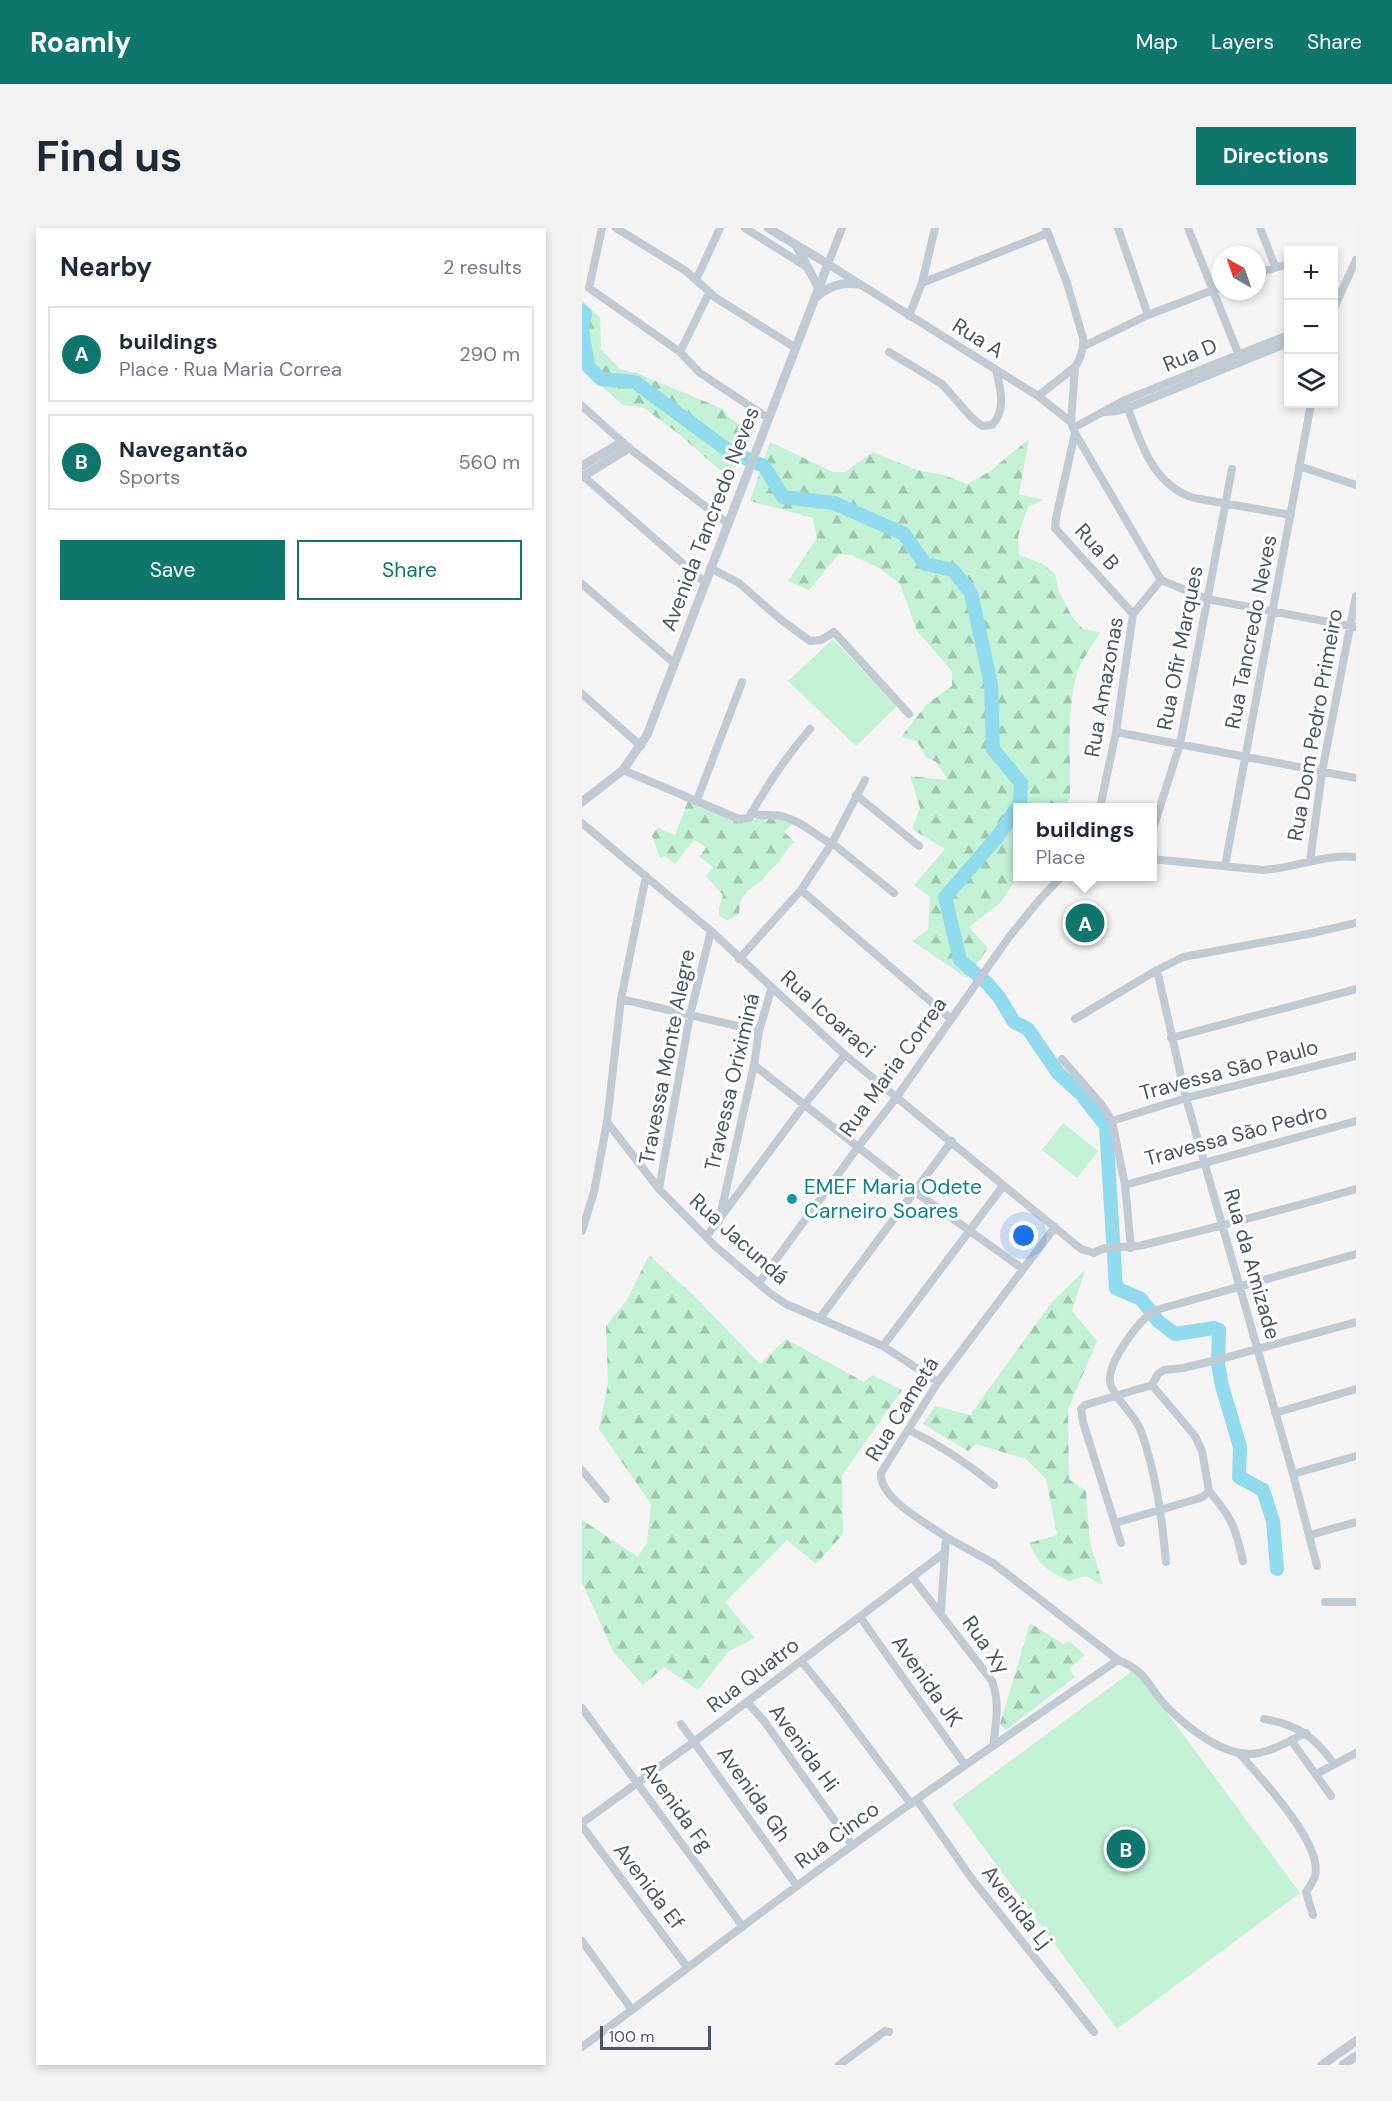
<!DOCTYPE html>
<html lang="en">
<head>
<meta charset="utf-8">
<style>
	body { margin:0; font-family:"DM Sans",sans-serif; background:#f2f2f3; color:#1f2937 }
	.controls { position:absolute; right:18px; top:18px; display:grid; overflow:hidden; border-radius:0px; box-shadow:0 3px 9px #0003 }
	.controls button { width:54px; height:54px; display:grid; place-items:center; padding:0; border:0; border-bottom:2px solid #e0e1e3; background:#fff; color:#1f2937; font:30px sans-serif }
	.compass { position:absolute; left:630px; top:18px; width:54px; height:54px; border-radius:50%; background:#fff; box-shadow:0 3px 9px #0003; rotate:320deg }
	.scale { position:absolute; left:18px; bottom:15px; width:111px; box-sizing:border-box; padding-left:6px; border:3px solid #4a5661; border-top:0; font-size:16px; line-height:21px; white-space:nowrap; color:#4a5661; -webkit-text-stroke:4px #fff; paint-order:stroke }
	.you { position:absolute; left:442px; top:1008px; width:21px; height:21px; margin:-15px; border:4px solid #fff; border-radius:50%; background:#1a73e8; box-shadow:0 0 0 9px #1a73e833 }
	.badge { display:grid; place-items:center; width:39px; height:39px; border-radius:50%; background:#0f766e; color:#fff; font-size:20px; font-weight:700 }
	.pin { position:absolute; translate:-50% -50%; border:3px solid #fff; box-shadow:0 2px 6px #0006 }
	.popup { position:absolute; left:431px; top:575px; width:144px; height:78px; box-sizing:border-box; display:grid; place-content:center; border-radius:0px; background:#fff; filter:drop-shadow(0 2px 4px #0005); font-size:20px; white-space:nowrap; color:#747a83 }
	.popup b { font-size:22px; color:#1f2937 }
	.popup::after { content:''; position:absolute; left:50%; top:100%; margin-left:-12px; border:12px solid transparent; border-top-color:#fff }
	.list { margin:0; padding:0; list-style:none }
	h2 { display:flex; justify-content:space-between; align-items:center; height:78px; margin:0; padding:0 24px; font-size:26px }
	h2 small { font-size:20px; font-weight:400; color:#747a83 }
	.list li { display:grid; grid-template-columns:39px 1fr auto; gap:18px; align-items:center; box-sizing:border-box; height:96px; margin:0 12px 12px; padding:0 12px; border:2px solid #e0e1e3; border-radius:0px }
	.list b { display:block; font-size:22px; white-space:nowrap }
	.list p { margin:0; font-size:20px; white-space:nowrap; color:#747a83 }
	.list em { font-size:20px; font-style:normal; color:#747a83 }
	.actions { display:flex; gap:12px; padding:18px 24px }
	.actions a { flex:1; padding:14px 0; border:2px solid #0f766e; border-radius:0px; text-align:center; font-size:21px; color:#0f766e }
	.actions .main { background:#0f766e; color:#fff }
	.icon { flex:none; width:33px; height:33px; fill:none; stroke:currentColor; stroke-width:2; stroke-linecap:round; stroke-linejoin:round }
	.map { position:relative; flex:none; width:774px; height:1837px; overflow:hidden; border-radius:0px }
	header { display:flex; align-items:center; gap:36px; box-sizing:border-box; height:84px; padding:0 30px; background:#0f766e; color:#fff }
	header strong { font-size:28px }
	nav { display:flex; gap:33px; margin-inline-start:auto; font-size:21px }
	.intro { display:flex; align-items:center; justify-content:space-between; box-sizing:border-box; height:144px; padding:0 36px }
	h1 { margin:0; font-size:42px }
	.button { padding:15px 27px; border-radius:0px; background:#0f766e; color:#fff; font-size:21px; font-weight:700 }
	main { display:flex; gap:36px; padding:0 36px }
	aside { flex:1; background:#fff; border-radius:0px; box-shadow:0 3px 9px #0003 }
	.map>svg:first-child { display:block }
	.forest { fill:url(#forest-firs) }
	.park { fill:#c3f1d5 }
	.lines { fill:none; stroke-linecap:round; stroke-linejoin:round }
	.river { stroke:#90daee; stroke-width:14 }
	.minor { stroke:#c1cad2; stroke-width:8 }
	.tertiary { stroke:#c1cad2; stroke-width:9 }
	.culture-dot { fill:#0f9aa8; stroke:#fff; stroke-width:2 }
	.labels { text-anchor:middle; stroke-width:6; stroke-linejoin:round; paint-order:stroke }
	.street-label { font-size:21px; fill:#4a5661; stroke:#fff }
	.culture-label { font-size:21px; fill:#0d838f; stroke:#fff; text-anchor:start }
</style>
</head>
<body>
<header>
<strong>Roamly</strong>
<nav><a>Map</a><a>Layers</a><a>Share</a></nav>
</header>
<div class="intro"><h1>Find us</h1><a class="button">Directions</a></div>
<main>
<aside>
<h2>Nearby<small>2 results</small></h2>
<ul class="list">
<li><span class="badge">A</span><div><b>buildings</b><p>Place · Rua Maria Correa</p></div><em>290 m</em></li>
<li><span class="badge">B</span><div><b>Navegantão</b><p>Sports</p></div><em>560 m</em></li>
</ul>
<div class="actions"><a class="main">Save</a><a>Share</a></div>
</aside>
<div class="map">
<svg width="774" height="1837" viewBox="0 0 774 1837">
	<defs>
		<pattern id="forest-firs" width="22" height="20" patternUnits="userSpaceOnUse" patternTransform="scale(1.5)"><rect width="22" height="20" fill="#c3f1d5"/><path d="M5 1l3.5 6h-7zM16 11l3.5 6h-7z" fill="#a0c6b0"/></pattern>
	</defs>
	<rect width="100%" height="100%" fill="#f5f3f3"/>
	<path class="forest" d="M0,72L18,90L19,121L38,141L57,146L141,181L148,190L172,205L147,250L98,207L61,179L41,177L0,141Z
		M447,211L437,266L461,272L446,279L436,308L437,327L461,336L473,346L476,361L490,389L501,401L518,404C512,415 498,434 495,445C484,484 489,530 488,570L482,579L436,580V649L418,675L387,699L406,720L385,750L330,713L346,702L348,669L332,657L363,621L330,601L338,580L328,548L366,552L354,534L344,529L335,513L319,509L345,476L370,458V443L335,403L318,356L297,340L269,327L257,326L227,362L206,353L235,310L231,290L168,273L188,214L251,244H263L291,224L335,242L362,247L385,256L407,244Z
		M106,573L170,591L184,588L211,595L202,604L213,614C204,620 203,626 197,634C191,641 183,645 180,653C173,657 164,663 160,670C154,682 164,686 145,692L137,688V680L141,667L124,648L131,639L117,629L125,619L112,612L93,636L83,628L78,630L70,608L75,600L93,607Z
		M67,1027L111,1067L178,1136L204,1111L282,1154L290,1147L320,1162L260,1247L261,1306L234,1336L205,1312L143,1374L173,1410L147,1423L116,1462L82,1439L61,1457L32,1425L0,1355V1292L56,1329L65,1314L69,1276L17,1201L26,1156L24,1098L45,1072Z
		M503,1042L490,1083L515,1113L486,1181L487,1251L504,1263L508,1315L521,1357L504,1348L486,1353C464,1341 458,1339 447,1315L475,1307L464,1251L444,1231L394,1216L386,1223L341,1196L353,1178L388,1187L469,1075Z
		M448,1395L481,1416L487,1413L503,1427L487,1441L493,1449L424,1502L418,1496Z"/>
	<path class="park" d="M251,411L315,478L274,518L206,453Z
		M481,895L516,923L495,950L460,922Z
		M553,1441L718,1665L535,1801L370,1576Z"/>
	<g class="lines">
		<path class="river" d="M0,83L3,86L0,100
			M0,101L6,138L19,151L53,154L147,223L182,238L201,269L252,275L322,306L343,336L371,342L389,365L402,424L409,457L411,521L439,555L438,575L416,608L363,669L378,732L405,755L417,769L432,794L446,801L476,845L499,866L524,898L534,1060L559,1071L576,1093L593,1106L632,1100L637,1102L636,1136L640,1158L658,1219L657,1249L681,1262L691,1293L695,1341"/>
		<path class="minor" d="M34,0L104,43L134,70L214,120
			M163,0L225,39
			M260,0L246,36L456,168L489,194L493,205L474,290L473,300L551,386
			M464,0L485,55L501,110C502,121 499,130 493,139L489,194
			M536,0L566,87
			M606,0L658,130
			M678,0L693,38
			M675,45L706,36
			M114,52L138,0
			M340,55L466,5
			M7,60L98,124L118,145L186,190
			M7,60L20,0
			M752,80L774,32
			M327,88L340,55L353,0
			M502,118L566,87L639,59
			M98,124L127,65
			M307,124L360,156L389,189L400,198L410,197C425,182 418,159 414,142
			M456,168L493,139
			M543,172C557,210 569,257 612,270L709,287
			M0,178L47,220L145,295
			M525,184L535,183L546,180L706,115
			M491,200L543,172L706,107
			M493,205L579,352L625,371L774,399
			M717,238L774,257
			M0,247L122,354
			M128,340L157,355L198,391L228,413L239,412L252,404L327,486
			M0,356L92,435
			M0,466L59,518
			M534,504L774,550
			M41,542L157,591L167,590C184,558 204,529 228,501
			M274,567L337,618
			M115,572L160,454
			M518,580L534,504L551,386L579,352
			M169,585C179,589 191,585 203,589C222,595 232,606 249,616
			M0,595L129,703L263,827L499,1021L512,1025C527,1015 544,1021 561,1017C632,1000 703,981 774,961
			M570,604L598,516L650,241
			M250,615L312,665
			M570,631L681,642C713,640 742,626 774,629
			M728,633L740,544L774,368
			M643,638L729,176
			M219,662L369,791
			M157,731L219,662L250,615L283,552
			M575,742L604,870L711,1246L735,1338
			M39,771L177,803
			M493,791L575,742L601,729L726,706L774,695
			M589,810L774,761
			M480,831L520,877L530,893L543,957L549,1020
			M172,837L332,963L441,1041
			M530,893L604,870L774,828
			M25,894L77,961L133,1018L189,1066L204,1076L301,1118L356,1154
			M543,957L774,893
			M77,961L108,787L129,703
			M137,993L172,837L177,803L190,759
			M0,1003L12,964L25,894L39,771L64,648
			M124,1009L222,877L263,827
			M177,1055L276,919L314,870L427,709L458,671L480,648
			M238,1090L370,913
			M301,1118L421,958
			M693,1185L774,1161
			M327,1202C358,1217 385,1235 412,1257
			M0,1242L24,1271
			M711,1246L774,1228
			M627,1263C650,1290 653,1298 661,1333
			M533,1295L615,1271L622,1268L627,1263L620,1223L613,1208L570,1157
			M728,1307L774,1294
			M364,1309L411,1335L536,1432C565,1443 566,1459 585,1479C606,1500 645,1532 677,1525C693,1522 709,1512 724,1505
			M539,1315L501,1194L499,1181L503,1177L570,1157L576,1146L582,1142L601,1140L639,1131L774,1094
			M584,1334C580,1290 574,1245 559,1203C553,1186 530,1169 528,1153C526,1134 557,1091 574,1082L774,1026
			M330,1349L410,1453C418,1474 414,1495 411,1518
			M743,1374H774
			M359,1384L364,1309C345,1295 297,1271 299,1245L356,1154L473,999
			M278,1389L383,1537
			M220,1434L255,1477L329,1576
			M165,1474L182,1493L270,1617
			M0,1480L161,1699
			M682,1491C716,1497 732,1508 752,1536
			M99,1496L215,1658
			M709,1512L749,1568
			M657,1525C677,1548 742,1616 733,1648C732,1653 727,1659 724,1664L731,1687
			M734,1546L774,1525
			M335,1572L390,1651L512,1804
			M0,1595L113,1513L362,1325
			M0,1598L105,1739
			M0,1713L50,1782
			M0,1819C72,1766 143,1711 215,1658C320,1580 428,1506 536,1432
			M257,1837L303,1803L307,1804"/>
		<path class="tertiary" d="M215,19L236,59
			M233,70C247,58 258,54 277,56
			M0,238L40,214
			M0,249L47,220
			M0,574L41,542L65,507L246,36L186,0
			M740,1837L774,1813
			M761,1837L774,1828"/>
	</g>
	<circle class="culture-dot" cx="210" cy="971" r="6"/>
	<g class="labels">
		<g class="street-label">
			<text transform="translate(396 110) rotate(32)" y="7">Rua A</text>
			<text transform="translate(608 127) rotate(-22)" y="7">Rua D</text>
			<text transform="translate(128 291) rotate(-69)" y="7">Avenida Tancredo Neves</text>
			<text transform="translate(515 319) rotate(48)" y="7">Rua B</text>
			<text transform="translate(669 404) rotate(-79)" y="7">Rua Tancredo Neves</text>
			<text transform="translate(598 420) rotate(-79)" y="7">Rua Ofir Marques</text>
			<text transform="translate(522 459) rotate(-80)" y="7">Rua Amazonas</text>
			<text transform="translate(733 497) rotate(-80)" y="7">Rua Dom Pedro Primeiro</text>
			<text transform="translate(246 786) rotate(42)" y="7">Rua Icoaraci</text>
			<text transform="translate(85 829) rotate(-79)" y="7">Travessa Monte Alegre</text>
			<text transform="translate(311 839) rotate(-54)" y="7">Rua Maria Correa</text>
			<text transform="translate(647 842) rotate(-15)" y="7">Travessa São Paulo</text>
			<text transform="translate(150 854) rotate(-77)" y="7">Travessa Oriximiná</text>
			<text transform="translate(654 907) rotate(-15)" y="7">Travessa São Pedro</text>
			<text transform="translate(157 1011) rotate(42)" y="7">Rua Jacundá</text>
			<text transform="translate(670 1036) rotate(74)" y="7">Rua da Amizade</text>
			<text transform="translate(320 1181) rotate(-58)" y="7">Rua Cametá</text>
			<text transform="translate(404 1417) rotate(55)" y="7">Rua Xy</text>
			<text transform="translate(171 1447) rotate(-37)" y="7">Rua Quatro</text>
			<text transform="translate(345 1453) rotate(55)" y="7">Avenida JK</text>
			<text transform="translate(222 1520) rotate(54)" y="7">Avenida Hi</text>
			<text transform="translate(172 1566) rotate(55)" y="7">Avenida Gh</text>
			<text transform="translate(95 1579) rotate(54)" y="7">Avenida Fg</text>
			<text transform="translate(255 1607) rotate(-36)" y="7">Rua Cinco</text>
			<text transform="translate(67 1658) rotate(53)" y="7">Avenida Ef</text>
			<text transform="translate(435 1679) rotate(52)" y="7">Avenida Lj</text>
		</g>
		<g class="culture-label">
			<text x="222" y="966">EMEF Maria Odete<tspan x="222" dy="24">Carneiro Soares</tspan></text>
		</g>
	</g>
</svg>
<div class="controls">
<button>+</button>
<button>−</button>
<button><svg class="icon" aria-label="layers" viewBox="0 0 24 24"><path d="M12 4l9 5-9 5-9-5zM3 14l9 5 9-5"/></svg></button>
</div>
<svg class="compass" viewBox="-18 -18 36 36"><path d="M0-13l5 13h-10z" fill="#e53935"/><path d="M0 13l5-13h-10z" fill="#747a83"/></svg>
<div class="scale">100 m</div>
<div class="you"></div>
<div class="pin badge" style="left:503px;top:695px">A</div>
<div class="popup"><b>buildings</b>Place</div>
<div class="pin badge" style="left:544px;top:1621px">B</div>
</div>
</main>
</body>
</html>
